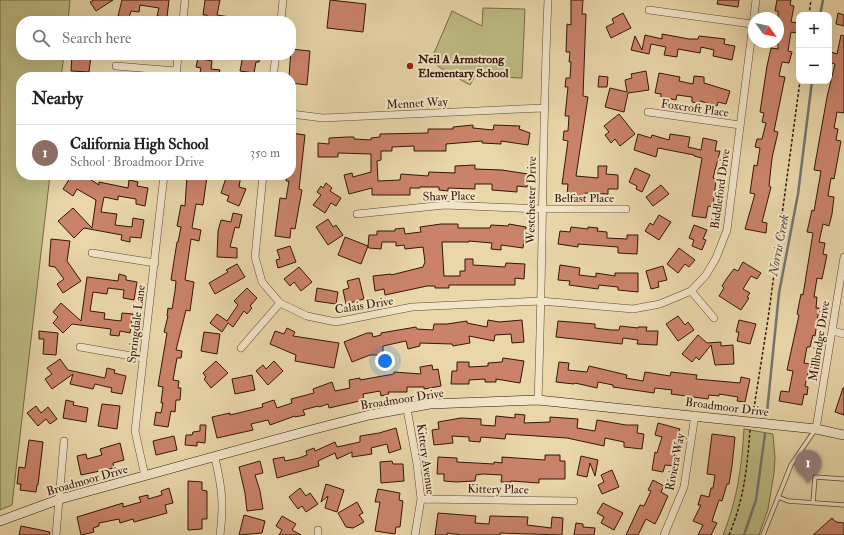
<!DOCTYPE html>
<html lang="en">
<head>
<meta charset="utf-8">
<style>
	body { margin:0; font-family:"IM FELL Double Pica",serif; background:#f2f2f2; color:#202124 }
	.controls { position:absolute; right:12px; top:12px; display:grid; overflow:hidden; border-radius:8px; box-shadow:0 4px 16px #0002 }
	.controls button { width:36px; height:36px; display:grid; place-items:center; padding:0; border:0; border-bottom:1px solid #e0e0e0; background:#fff; color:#202124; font:20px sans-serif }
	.compass { position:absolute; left:748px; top:12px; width:36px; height:36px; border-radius:50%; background:#fff; box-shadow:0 4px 16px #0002; rotate:123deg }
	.you { position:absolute; left:385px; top:361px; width:14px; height:14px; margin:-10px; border:3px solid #fff; border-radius:50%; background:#1a73e8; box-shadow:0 0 0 6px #1a73e833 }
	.badge { display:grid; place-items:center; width:26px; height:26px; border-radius:50%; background:#111827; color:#fff; font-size:13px; font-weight:700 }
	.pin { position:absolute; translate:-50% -33px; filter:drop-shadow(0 1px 2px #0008) }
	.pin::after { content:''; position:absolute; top:21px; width:14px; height:12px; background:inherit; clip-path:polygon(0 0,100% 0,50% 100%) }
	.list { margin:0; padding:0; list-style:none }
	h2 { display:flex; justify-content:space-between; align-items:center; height:52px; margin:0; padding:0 16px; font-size:17px }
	h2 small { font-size:13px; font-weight:400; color:#757577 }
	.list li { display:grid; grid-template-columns:26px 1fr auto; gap:12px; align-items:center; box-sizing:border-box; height:56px; padding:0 16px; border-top:1px solid #e0e0e0 }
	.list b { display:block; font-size:15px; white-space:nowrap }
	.list p { margin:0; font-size:13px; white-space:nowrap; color:#757577 }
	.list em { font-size:13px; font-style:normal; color:#757577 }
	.icon { flex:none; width:22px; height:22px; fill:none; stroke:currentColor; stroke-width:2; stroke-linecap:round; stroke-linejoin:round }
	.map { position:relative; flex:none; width:844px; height:535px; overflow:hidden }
	.search { position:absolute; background:#fff; box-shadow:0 4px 16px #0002; left:16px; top:16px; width:280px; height:44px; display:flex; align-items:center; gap:10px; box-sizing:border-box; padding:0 14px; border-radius:16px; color:#757577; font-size:15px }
	.panel { position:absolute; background:#fff; box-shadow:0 4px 16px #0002; left:16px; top:72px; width:280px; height:108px; border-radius:16px }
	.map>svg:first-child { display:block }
	.green { fill:#bebc83; stroke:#7a6846 }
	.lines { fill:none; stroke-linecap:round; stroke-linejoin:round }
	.stream { stroke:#73766f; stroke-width:2.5 }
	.building { fill:#ca836a; stroke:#351508 }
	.lane-casing { stroke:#624530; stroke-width:5 }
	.street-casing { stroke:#624530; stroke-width:8 }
	.secondary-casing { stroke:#351508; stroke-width:10 }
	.path { stroke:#351508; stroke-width:1.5; stroke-dasharray:3 2; stroke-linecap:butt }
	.lane { stroke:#f1e4c7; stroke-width:3.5 }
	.street { stroke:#f1e4c7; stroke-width:7 }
	.secondary { stroke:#f1e4c7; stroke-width:9 }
	.poi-dot { fill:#8f2418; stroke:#f1e4c7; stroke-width:1.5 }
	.labels { text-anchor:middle; stroke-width:4; stroke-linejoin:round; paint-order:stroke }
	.poi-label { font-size:12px; font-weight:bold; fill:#351508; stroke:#f1e4c7; text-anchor:start }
	.street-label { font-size:12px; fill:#351508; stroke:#f1e4c7 }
	.water-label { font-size:13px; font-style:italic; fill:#54453c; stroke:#f1e4c7 }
</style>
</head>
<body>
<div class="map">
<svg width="844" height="535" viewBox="0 0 844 535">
	<rect width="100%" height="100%" fill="#e9d6a9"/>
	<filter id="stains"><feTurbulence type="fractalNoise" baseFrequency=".005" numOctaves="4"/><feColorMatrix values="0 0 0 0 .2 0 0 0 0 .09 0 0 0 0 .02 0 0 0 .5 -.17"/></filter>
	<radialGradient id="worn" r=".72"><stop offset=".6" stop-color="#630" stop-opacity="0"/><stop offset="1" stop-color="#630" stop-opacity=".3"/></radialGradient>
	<path class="green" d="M0,0H70L68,21H21V55H64L61,77H21V175H50L12,505L0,510Z
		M483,8L525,9L522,78L480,76V66L470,85L442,69L434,63V53L452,11L482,26Z
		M744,429L773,434L775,458L774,473L768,509L759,535H723C737,501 742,466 744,429Z"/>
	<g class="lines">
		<path class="stream" d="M820,15L823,0
			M767,412L779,293L798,194L812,81
			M744,535L756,500L765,434"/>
	</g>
	<path class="building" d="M94,0H113L96,11L90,2Z
		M122,0H169L167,17L157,16L159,8L140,5L139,12L131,11L129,18L118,16Z
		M205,0H220L217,15L230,17L229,21H206L207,15H203Z
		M330,0L366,4L363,32L327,28Z
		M571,0H583L582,14H586L583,96L588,97L576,176L598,178V166H607L606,174L618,175V189H608V194L585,193V197L567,195L568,184H562L568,141L563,140L564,131H568L569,116H565L568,87H565L566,78H570L571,62H569L570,52H566L567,24L571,25Z
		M718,0H739L738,7L717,4Z
		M777,0H791L790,5L794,6L791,22L798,23L796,33L791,32L788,51L792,52L789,63L782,62L779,76L785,77L774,131L778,132L772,158L769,186L771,187L762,222L767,223L766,233L745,229L755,194L750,193L754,165L757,166L760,148L755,147L757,139H762L766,123L762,122L764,113L760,112L767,66L771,48L778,49V11H775Z
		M623,13L631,28L611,38L606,27L614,23L612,19Z
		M838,13L844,15V26L836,24Z
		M662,34L689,39H698L699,36L725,39L724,44L735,46L732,60L713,56L714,50L701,47L700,53L678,49L677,57L664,55L666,47L651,44L649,54L631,50L635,36L642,50L645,35L662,39Z
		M841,35L844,36V113L837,112L834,128L838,129L836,140L841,141L834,179L831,178L828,196L834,197L832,214L829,226L823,224L819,242L825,243L823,254L827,255L822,279L817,278L814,297H817L816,308H819L815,336L813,335L810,347H807L804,363L810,364L805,386L808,387L807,395L804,394L802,405L779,401L781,391L789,392L793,371L787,370L799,315L797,314L801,294L803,295L813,233L807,232L812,210L814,211L821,171L814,170L827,97L835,64L829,62V59L831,52L837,54Z
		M291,49L310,51L307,85L291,83V77H289Z
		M72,55H91L89,72L71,71Z
		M243,55H260L259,62H256L254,73L240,71Z
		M198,58L212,61L211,69L220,70L218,77H199L201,68L196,67Z
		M646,71L649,90L628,93L624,112L605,107L610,88L627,92L625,80L632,78L631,74Z
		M659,73L680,77L679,81L693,84L694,76L704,77V83L730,91L726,104L718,102L717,106L700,101V104L692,102V97L677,95L676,100L661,97V94L655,93Z
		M599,76L608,77L607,87H598Z
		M619,114L635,134L620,146L615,139L611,143L605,135L609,132L604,126Z
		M473,125V128L493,130L494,125L520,126L519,129L530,133L528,145L501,141V144L482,143V141L446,144V151H414V146L392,147V151H381V160L377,161L378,181L400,180L401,174L428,176L429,172L455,173V166L475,165V169L502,170L528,174L527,187L517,186V192L492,190V184H475V189L448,188V191L439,190V187H420V188H410V195H372V188L349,194L344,175L352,173L353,177L371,172V154L338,153V157H318V143L329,144V138L347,137H354V139L371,140V138L380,137V134L428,133V129H453V127Z
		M291,133L305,135L299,189L302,190L295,229L291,228L290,238L275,236L280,198L286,199L289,181H286L287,175H291Z
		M638,134L651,138L652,135L669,140L670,134L690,137L688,147L701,150L703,138L717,141L715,151H720L713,178L716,179L713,207L708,206L706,218L692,216L702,158L694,156V155L658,148L656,157L634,150Z
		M635,168L650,175L642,192L636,189L637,186L629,182Z
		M72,175L82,180L85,176L99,185V182L128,188L129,180L138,182L137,186L148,188L145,206L136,204V199L118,196V200L104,197L101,212L117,214L115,225L132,227L133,218L144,220L141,238L130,237V242L121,240L122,235L84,228L74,238L58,221L73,208L92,228L96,200L77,189L73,196L63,189Z
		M187,175L207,177L203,205L196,204L192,228L201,230L199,241L191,239L186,273L185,280L194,282L190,311L186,310L176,350L182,351L181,358H177L173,380L179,381L178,388H181L180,400H176L175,412L171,411L168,427L154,425L156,412L161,413L163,403H161L163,387L158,386L167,333L164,332L168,316H167L168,308L172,309L175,291L176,281L171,280L177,242H178L181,227L177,226L181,205L185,206Z
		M227,175H241L239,187L246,189L239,206L227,201L229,196L221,193Z
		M326,183L332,188L330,191L341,198L336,206L331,203L325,213L313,205L321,195L317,192L321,186L323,188Z
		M661,185L669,194L653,206L646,197Z
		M233,213L242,215L239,228L235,227L230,247L237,248V258L217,257L218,231L221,220L231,222Z
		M659,215L671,222L659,240L645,231L650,223L653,225Z
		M328,219L333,227L336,225L343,235L328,245L316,227Z
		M441,224H458V228H490L491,225L508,226L509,224L526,227L523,248L501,245V250L491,249L492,243L469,241V242H442L444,276H460V271H465V259H473V265L505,267L506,263L525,264L524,279L515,278V285H449V288H435V286H427L385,295L384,289L375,291L373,276L391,274V275L423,267L425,262L423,247L405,249L404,245L396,246V242H382L381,249L369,248L368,246L361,264L338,255L345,237L368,246L369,235H377V231H395V229L404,228L405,234L421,232L420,227Z
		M694,225L707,230L703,239L706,240L702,250L692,246L694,240L689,238Z
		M571,227L588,229V227L598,228L597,231L607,232V238L627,239V235H638L637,254L618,253V247L578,244V247L558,244L560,231L570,232Z
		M51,239L70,241L67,261L81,281L63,293L57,284L64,279L55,267L49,266Z
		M290,246L296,262L278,268L276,260L280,259L277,250Z
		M679,248L695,260L689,267L685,264L678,273L667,264Z
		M743,262L761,273L757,279L751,276L743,289L750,293L747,297L749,298L741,310L719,296L724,288L722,286L727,278L734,269L738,271Z
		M237,264L245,277L215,294L209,283L228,272L226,270Z
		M560,265L580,268L579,275L596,277V273L615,276V273H638V292L618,290V287L599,285L598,289L569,285L570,281L558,280Z
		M663,266L667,280L658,282L659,287L651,289L646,271Z
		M299,267L312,282L301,291L294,282L290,286L284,279Z
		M119,274L126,276V280L137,282L134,300L123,298L124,290L108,288L107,294L93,292L90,311L105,313L104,319L121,321L122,313L133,314L130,333L120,331L119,336L110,335L111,329L72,324L63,333L53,323L58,317L53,312L61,303L81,321L87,277L118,281Z
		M359,278L364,299L346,304L343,290L349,288L347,281Z
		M247,288L257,298L250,306L252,308L247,314L244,311L233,327L228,323L222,332L210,323L217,314L227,321L238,305L234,301Z
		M317,288L338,292L336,304L315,301Z
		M678,316L685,325L688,322L694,330L678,341L666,324Z
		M488,320L499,322L522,320L524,342L512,343L511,334L495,335L494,341L469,336L470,343L453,346L452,344L420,343V346L408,349L406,341L383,346V355H370L352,362L344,342L367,333H372L373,337L381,335V333L416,327L417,329L433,330L434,324H447L467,321V323L487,327Z
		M739,320L756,324L750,344L737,341L739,332H736Z
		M558,321L595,324V328L611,330H619L620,326L638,328V327H647L646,331H658L657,345L637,344L638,340L623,338L622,344L556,337Z
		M287,328L295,332L293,336L339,343L334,368L295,361L296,355L270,344L275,331L284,334Z
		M39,331L58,333L56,355L43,354L44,339H39Z
		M204,332L220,334L217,354L201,351Z
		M698,335L707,343L721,342V346L733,345L734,364L715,365L711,345L699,360L696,357L692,362L682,354Z
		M503,358L524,361L520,383L496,379V382H485V379L469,380V384H451L452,371H457V362H469V367L488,366V363L502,362Z
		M60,359L68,370L105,378L107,368L115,370L114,373L126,376L122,394L111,392L112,388L95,384L93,389L70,384L73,374L52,389L45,379L52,374L47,368Z
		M216,361L228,373L211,388L204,379L206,377L203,373Z
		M274,361L283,371L268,385L256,371L263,365L266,369Z
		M559,362L569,363L568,370L587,372L589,366L627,375L626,378L643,381L645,372L670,376L671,372L697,375L696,379L740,383L741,377L750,379L745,402L737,401L738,397L719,394V396L709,395L708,399L671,394L672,390L655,388L654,393L613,387V385L598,382L597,388L575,383L574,384L556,382Z
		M432,365L433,370L438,369L441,386L424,389V387H407V392H388L389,394L381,396L380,391L363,394L364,400L329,408L328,404L319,407L318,406L303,410L305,415L295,417V416L270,425L268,420L251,424L253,430L217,438L212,417L230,413V415L263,407L262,404L274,400L277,408L292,403L291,399L314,393L313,389L332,382L335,391L350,388L349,380L360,378V380L394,374V372L421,374L420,367Z
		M252,375L255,390L235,394L232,379Z
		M843,388H844V415L835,412Z
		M66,400L74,402L73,405L88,408L86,422L63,418Z
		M102,404L120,406L117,429L98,426Z
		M36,406L41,413L48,407L57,419L50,424L46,419L38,426L27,413Z
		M515,414L525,415L524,423L550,422V417L578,419L577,428L595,431L597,420L626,425H638L637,433L644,434L642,449L624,447V442L605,438L604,446L567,438L506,434L505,439L481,437L480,442L469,441V437L452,436L453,443L434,445L432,430L439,429L438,422L461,418L481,419V425L495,426L496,416L515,418Z
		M658,423L680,429L677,437H679L674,456H677L675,466L665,465L663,472L652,470L655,452L657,453L662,437L655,435Z
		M200,425H206L205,443L197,442V446L185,445L186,435H192L193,432L200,431Z
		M396,428L401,449L389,453L387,444L371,448L372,454L352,457V452L337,459L335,453L318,461L319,466L277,478L273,459L284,457L285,461L299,458L307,455L306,451L314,448L315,451L335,442L337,447L360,442V436L379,433Z
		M712,434L735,437L732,466L729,484H727L722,501L719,500L712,521L717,523L711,535H698L703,525L693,521L701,505H698L701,495L709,497L711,488H713L715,475L707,474Z
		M174,436L177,450L156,455L153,441Z
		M29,440L43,442L38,485H37L36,492L20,490L21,484H17L19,467L25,468Z
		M120,443L124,460L113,463L114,468L81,475L77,456L86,454L87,459L102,455L100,449Z
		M545,455H560V461H565V479H539V483L511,481V482H501L502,475L483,474L476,475L475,481L456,482L444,481V474H437L438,457L457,458V462L494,464V462L502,463V457L545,460Z
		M581,456L598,460L595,476L590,463L587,477L577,475Z
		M260,461L263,473L255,475L260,491L263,509L247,511L245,493L239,467Z
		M392,461L393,464H403L404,481L381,483L380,462Z
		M612,470L619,487L602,494L598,485L604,482L601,475Z
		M653,480L664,486L661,492L668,496L660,514L655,524L646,519L638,535H626L640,505L644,506L651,491L648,490Z
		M188,481L202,482V490L207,491V519H202V529L188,530Z
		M326,484L344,490L337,512L325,508L328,496L321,502Z
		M169,488L173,503L165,505L167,513L134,522L133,519L120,523L119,519L99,523V526L93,528L94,532L81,535L77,517L123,503V507L141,502L139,497L148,495V499L162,495L161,491Z
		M300,488L306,496L310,493L318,504L306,512L302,506L298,509L289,497Z
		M378,489L400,493L399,500L403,501L400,527H396L395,534L375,531L380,502H375Z
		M357,502L363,513L359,515L364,522L353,528L346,527L338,513Z
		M603,503L623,513L614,530L601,523L604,517L597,513Z
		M438,513L476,516L475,523L489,524L490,516L528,517L527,525L551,528L552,517L563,518L562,535L500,533V535H462L447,533V535H435Z
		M244,515L265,521L262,533L239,535Z
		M282,516L296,524L292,530L301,535H279L282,530L276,526Z
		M832,518L836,522L844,523V535H813Z
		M576,523L583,524V527L595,528L594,535H574Z
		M21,526L50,532L49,535H19Z"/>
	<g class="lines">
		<defs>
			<path id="lane" d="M778,497L788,501L844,505
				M813,502L815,477L844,479
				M763,535L791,465L815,430"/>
			<path id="street" d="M649,10L752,24
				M183,21L185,0
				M281,21L283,0
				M116,66L176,71
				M176,77L178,55
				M273,77L276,55
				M648,112L740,125
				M291,114L323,118L543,108
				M263,175L255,257L262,282L280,303L307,316L336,322L412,307L541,301L633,309L660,304L691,291L706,275L716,258L727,230L756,0
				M357,214L445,205L541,209H626
				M92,253L155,263
				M691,291L714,318
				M833,331L844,334
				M80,347L143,358
				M241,348L280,303
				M538,400C543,267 542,133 548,0
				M407,409L417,464L421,499L415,535
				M816,429L844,257
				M215,458C222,488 224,504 220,535
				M145,476L135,431L164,175
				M421,499L574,501
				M56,535L64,441
				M318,535V530
				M664,535L684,487L695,415"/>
			<path id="secondary" d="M0,521L60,499L311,430L369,415L430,404L538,400L816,429L844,435"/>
		</defs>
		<use href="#lane" class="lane-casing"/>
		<use href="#street" class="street-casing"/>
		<use href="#secondary" class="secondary-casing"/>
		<path class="path" d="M809,15L811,0
			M753,414L768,319L800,81
			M729,535C744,499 747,469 750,430"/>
		<use href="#lane" class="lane"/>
		<use href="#street" class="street"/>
		<use href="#secondary" class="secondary"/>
	</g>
	<circle class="poi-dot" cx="410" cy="66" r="4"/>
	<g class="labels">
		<g class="poi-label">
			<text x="418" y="63">Neil A Armstrong<tspan x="418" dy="14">Elementary School</tspan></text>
		</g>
		<g class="street-label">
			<text transform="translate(417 103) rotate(-3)" y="4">Mennet Way</text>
			<text transform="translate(695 108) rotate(8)" y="4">Foxcroft Place</text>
			<text transform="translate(720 189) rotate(-82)" y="4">Biddleford Drive</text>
			<text transform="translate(449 196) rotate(-1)" y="4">Shaw Place</text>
			<text x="584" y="202">Belfast Place</text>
			<text transform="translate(531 200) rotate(-89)" y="4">Westchester Drive</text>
			<text transform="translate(364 305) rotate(-9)" y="4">Calais Drive</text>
			<text transform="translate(136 324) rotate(-83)" y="4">Springdale Lane</text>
			<text transform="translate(819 341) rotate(-81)" y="4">Millbridge Drive</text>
			<text transform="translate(402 399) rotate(-9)" y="4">Broadmoor Drive</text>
			<text transform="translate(727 407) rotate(7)" y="4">Broadmoor Drive</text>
			<text transform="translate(426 459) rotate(82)" y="4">Kittery Avenue</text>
			<text transform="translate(675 462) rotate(-79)" y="4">Riviera Way</text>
			<text transform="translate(87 480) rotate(-16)" y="4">Broadmoor Drive</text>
			<text transform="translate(498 489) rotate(1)" y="4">Kittery Place</text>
		</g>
		<g class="water-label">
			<text transform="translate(778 245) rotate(-79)" y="5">Norris Creek</text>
		</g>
	</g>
	<rect width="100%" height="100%" filter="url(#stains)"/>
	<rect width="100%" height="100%" fill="url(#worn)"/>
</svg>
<div class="controls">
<button>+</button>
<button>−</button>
</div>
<svg class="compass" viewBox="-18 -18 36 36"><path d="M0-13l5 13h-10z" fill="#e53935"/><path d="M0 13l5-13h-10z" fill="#757577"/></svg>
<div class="you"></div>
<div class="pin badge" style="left:808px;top:483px;background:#8d6e63">1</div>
<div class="search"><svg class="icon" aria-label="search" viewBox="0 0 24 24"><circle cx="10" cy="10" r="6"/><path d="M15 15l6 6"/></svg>Search here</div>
<section class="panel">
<h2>Nearby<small></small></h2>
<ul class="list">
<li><span class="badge" style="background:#8d6e63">1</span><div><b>California High School</b><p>School · Broadmoor Drive</p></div><em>350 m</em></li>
</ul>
</section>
</div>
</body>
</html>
